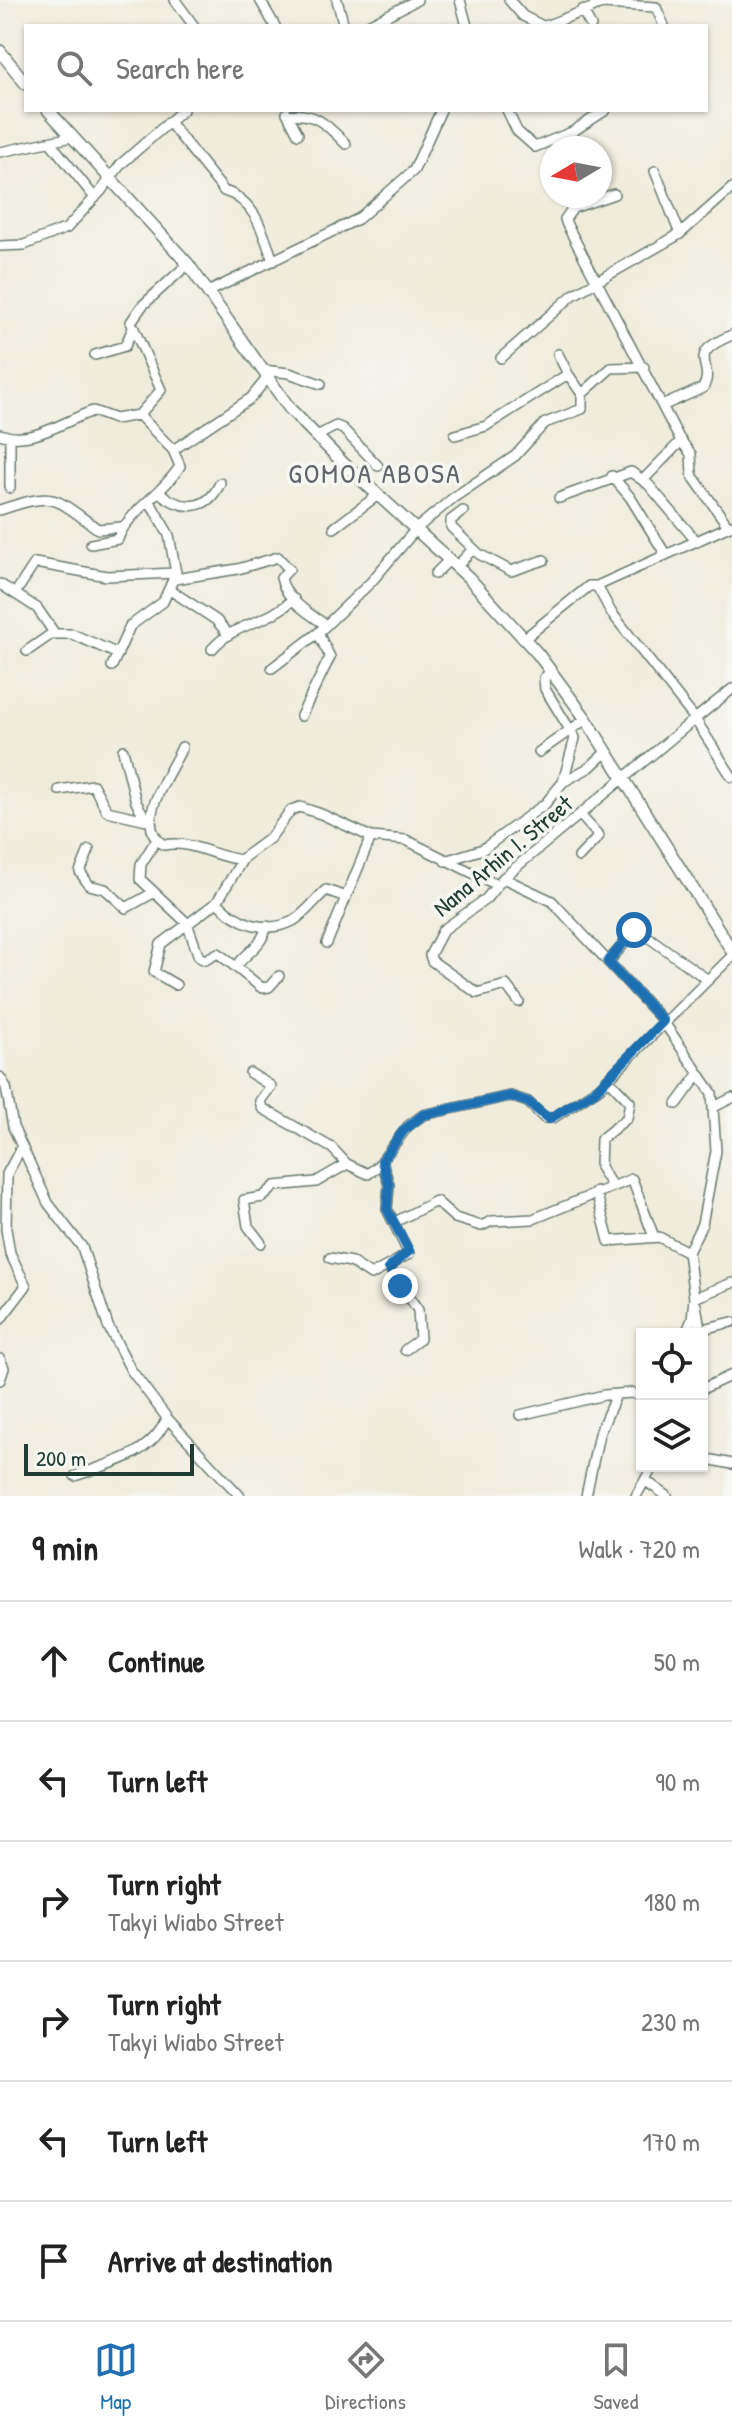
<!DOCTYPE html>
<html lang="en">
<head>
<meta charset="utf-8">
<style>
	body { margin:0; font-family:"Patrick Hand",sans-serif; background:#f2f2f2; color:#222 }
	.controls { position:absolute; right:24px; bottom:24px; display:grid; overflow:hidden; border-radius:0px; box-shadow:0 2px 6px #0004 }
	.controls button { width:72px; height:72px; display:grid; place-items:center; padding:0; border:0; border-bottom:2px solid #e0e0e0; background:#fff; color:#222; font:40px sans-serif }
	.compass { position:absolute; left:540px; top:136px; width:72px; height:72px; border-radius:50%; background:#fff; box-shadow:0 2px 6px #0004; rotate:260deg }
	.scale { position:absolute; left:24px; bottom:20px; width:170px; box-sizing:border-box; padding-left:8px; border:4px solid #1f3d34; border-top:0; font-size:22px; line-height:28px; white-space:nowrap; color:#1f3d34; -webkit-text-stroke:6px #f6f6f2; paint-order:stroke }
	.stop { position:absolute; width:24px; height:24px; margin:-18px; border:6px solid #1f6fb2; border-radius:50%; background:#fff }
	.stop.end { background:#1f6fb2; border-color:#fff; box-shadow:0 2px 8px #0008 }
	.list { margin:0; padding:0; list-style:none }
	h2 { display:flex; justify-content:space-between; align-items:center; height:104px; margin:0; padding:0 32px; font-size:34px }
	h2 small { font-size:26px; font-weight:400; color:#767676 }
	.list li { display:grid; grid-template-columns:52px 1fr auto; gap:24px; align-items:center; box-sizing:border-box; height:120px; padding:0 32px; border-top:2px solid #e0e0e0 }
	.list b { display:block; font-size:30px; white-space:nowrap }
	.list p { margin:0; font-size:26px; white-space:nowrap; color:#767676 }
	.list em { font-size:26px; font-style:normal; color:#767676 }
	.icon { flex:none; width:44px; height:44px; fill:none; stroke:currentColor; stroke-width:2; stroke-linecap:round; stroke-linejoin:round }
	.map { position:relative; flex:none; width:732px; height:1496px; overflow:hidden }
	.search { position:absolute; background:#fff; box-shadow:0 2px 6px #0004; left:24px; right:24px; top:24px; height:88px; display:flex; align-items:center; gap:20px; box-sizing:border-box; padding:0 28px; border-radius:0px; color:#767676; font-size:30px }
	.sheet { height:824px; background:#fff }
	nav { display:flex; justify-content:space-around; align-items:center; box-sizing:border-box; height:112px; border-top:2px solid #e0e0e0; background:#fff; font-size:22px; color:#767676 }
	nav a { display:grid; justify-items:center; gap:4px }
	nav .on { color:#1f6fb2 }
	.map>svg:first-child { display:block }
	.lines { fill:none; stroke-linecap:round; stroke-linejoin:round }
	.minor-casing { stroke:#687a6e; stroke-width:12 }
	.major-casing { stroke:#687a6e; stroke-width:14 }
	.minor { stroke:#fff; stroke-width:9 }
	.major { stroke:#fff; stroke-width:11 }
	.route { stroke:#1f6fb2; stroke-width:10 }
	.labels { text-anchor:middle; stroke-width:7; stroke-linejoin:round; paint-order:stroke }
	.street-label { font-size:24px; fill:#1f3d34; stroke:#f6f6f2 }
	.quarter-label { font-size:28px; letter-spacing:2px; fill:#62676d; stroke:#f6f6f2 }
</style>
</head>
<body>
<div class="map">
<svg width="732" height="1496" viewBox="0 0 732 1496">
	<rect width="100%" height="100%" fill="#f6f6f2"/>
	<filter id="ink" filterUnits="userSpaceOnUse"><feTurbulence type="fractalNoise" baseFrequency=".0125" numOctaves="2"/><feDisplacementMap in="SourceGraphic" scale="16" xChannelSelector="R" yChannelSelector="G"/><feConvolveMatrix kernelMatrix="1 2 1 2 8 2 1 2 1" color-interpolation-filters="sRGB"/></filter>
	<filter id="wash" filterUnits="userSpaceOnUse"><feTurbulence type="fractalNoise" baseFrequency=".006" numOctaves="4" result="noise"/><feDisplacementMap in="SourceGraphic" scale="32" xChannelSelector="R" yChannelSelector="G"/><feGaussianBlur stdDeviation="1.8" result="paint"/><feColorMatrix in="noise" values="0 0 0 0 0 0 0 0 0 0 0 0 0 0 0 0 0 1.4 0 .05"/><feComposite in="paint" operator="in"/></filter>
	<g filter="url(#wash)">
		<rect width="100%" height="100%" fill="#f0ecdb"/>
	</g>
	<g filter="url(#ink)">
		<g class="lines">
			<defs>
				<path id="minor" d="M175,0L194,26
					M260,0L275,26
					M337,0L344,26
					M460,0L467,26
					M509,0L523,16L543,26
					M582,10L591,26
					M366,26L417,0
					M545,26L602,4L656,7L664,26
					M507,110L517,131L535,147L572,132L606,110
					M287,113L298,134
					M288,115C316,112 327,125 346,144
					M169,122L224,191C255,200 263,232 273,261
					M50,142L95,198
					M0,152L72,137
					M655,171L680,234
					M614,194L573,208L565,219L567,225L679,438L691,454L692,475L728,526
					M0,246L24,245L67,228L101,191L121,164L183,110
					M208,292L358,219L414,170L441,110
					M558,354L568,374
					M95,355L125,346L133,328
					M501,358L573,295L680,234L732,188
					M263,370L289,373L321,384
					M582,394L611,368L644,367
					M664,405L703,388C717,363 682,356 732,335
					M139,415L161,390L131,322L142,306L188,264
					M0,434C32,446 63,421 93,411L115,419L139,415L173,450L180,466C164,493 127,512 118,539L91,544
					M317,436L336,426L343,429L378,466
					M173,450L251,398L268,377
					M612,476L630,497L666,555
					M644,479L681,441
					M10,488V438
					M159,492C180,510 207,513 220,483
					M559,498L631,472L648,484L697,542
					M0,510C57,491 53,497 98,529L121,527
					M463,511L451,520V527L479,554L511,571L544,560
					M334,528L378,495
					M457,566L473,549
					M435,574L449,560
					M175,579L238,569L278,557L289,569L281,578C285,599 309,614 326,625
					M0,584L37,608L55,634H72L118,654
					M597,586L611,612L695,719L732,689
					M170,590L216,620L227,633
					M16,592L35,563L107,576L176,573
					M525,638L589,586H597L732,525
					M212,649C237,621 264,626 294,599
					M27,651L53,633
					M112,666L130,626L163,602L176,573L169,535L150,502
					M272,668L318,633
					M552,671L544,678L545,689L575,738L563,782
					M301,716L330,657L318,633L371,582L416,529L453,498L515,456L545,423L582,409V394L568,374L486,426L455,435
					M182,747C173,770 130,824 164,845C193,840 213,857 242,860
					M123,750L136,802L147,821
					M539,752L586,719
					M59,790L93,785L107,811L151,821
					M157,839L141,864L140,879L187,923L199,957L205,960L218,953L262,988L269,987L279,976
					M89,850L80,872L89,885L105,889L126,908L153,893
					M579,857L599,836L581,816
					M445,861L483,849L545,804L563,782L590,767L605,753
					M503,878L552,901L663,1021L712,1093L716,1151L702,1224L688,1252L694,1298L692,1319L686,1334
					M217,902C235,922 266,935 293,921C305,914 315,900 326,890L346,897
					M327,943L371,837L406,840L497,885
					M608,962L637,929L708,980
					M236,967C249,949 260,949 267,926
					M176,985L154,972L161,944L217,902L244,857L270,838L291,810L300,807L321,814L371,837
					M519,1002L506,985L477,993L432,961L430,955L443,930L486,899L503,878L695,719L732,777
					M250,1073L271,1086L260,1101L262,1108L332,1148L347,1164L368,1174L378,1166L408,1126L423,1115L510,1096L528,1102L544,1118H553L599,1088L732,956
					M0,1077L6,1087L13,1127L48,1203L82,1247L108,1326L131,1370L167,1418L240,1496
					M608,1079L630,1102L627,1118L601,1139L600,1167L612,1186
					M677,1104L699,1074
					M714,1107L732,1098
					M596,1191L609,1241L659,1237L688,1252
					M395,1222L436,1201L455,1218L481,1226L492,1221L533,1219L632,1179L654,1237
					M261,1243L248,1226L244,1200L263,1197L275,1186L316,1182L347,1164
					M330,1258L351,1262L371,1275L409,1254L387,1209L389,1185L382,1161
					M389,1268L418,1310L420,1339L405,1350
					M694,1298L732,1283
					M696,1305L701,1334
					M0,1320L26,1286L10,1253L6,1229L7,1174L22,1146
					M703,1329L732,1322
					M0,1359L4,1368L0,1380
					M702,1389L732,1375
					M520,1415L604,1395L632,1393L642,1397
					M702,1458L732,1464
					M75,1476C110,1463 151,1456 167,1418
					M646,1481L667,1496
					M586,1496L599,1434L616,1395
					M636,1496L653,1466"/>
				<path id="major" d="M0,51L26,84
					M48,110L188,264L290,409L342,462L469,578L538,654L586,719L732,951"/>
			</defs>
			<use href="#minor" class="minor-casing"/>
			<use href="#major" class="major-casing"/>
			<use href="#minor" class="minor"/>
			<use href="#major" class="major"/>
		</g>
	</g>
	<g class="lines" filter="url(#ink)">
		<path class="route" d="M400,1286L389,1268L409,1251L387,1209L389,1185L382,1161L404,1130L423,1115L510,1096L528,1102L549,1119L595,1091L663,1021L608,962L634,930"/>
	</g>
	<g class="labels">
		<g class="street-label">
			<text transform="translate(503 856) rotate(-40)" y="8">Nana Arhin I. Street</text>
		</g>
		<g class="quarter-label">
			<text x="375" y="483">GOMOA ABOSA</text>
		</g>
	</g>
</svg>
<div class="controls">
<button><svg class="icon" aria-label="locate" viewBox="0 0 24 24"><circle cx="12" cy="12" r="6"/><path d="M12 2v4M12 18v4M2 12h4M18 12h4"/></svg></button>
<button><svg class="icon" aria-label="layers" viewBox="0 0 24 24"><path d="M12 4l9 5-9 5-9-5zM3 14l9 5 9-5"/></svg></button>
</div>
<svg class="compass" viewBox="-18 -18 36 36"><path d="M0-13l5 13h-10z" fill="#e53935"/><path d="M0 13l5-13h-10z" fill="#767676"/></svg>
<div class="scale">200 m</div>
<div class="stop" style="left:634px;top:930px"></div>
<div class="stop end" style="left:400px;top:1286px"></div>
<div class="search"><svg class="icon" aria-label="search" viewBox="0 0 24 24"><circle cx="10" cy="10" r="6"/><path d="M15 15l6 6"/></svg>Search here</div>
</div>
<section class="sheet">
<h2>9 min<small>Walk · 720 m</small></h2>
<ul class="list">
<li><svg class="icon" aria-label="ahead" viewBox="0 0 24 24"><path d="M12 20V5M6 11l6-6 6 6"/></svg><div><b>Continue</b></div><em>50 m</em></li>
<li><svg class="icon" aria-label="left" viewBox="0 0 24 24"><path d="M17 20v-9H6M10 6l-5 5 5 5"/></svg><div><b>Turn left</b></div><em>90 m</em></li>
<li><svg class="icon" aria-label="right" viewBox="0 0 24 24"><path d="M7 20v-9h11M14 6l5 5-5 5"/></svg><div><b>Turn right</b><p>Takyi Wiabo Street</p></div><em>180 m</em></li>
<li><svg class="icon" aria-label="right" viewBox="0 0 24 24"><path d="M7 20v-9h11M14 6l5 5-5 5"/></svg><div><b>Turn right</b><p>Takyi Wiabo Street</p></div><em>230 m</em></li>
<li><svg class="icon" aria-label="left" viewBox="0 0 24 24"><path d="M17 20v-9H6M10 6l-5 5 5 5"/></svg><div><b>Turn left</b></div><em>170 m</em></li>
<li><svg class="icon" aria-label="arrive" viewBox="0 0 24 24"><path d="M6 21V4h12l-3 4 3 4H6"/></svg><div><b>Arrive at destination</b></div></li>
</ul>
</section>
<nav>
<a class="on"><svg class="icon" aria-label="map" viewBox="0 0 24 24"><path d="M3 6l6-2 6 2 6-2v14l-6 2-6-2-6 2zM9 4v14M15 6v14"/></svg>Map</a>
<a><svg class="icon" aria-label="directions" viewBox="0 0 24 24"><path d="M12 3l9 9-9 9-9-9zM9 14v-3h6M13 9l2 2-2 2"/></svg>Directions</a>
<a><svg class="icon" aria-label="saved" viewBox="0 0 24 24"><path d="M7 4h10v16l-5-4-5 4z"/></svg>Saved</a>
</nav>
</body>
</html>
